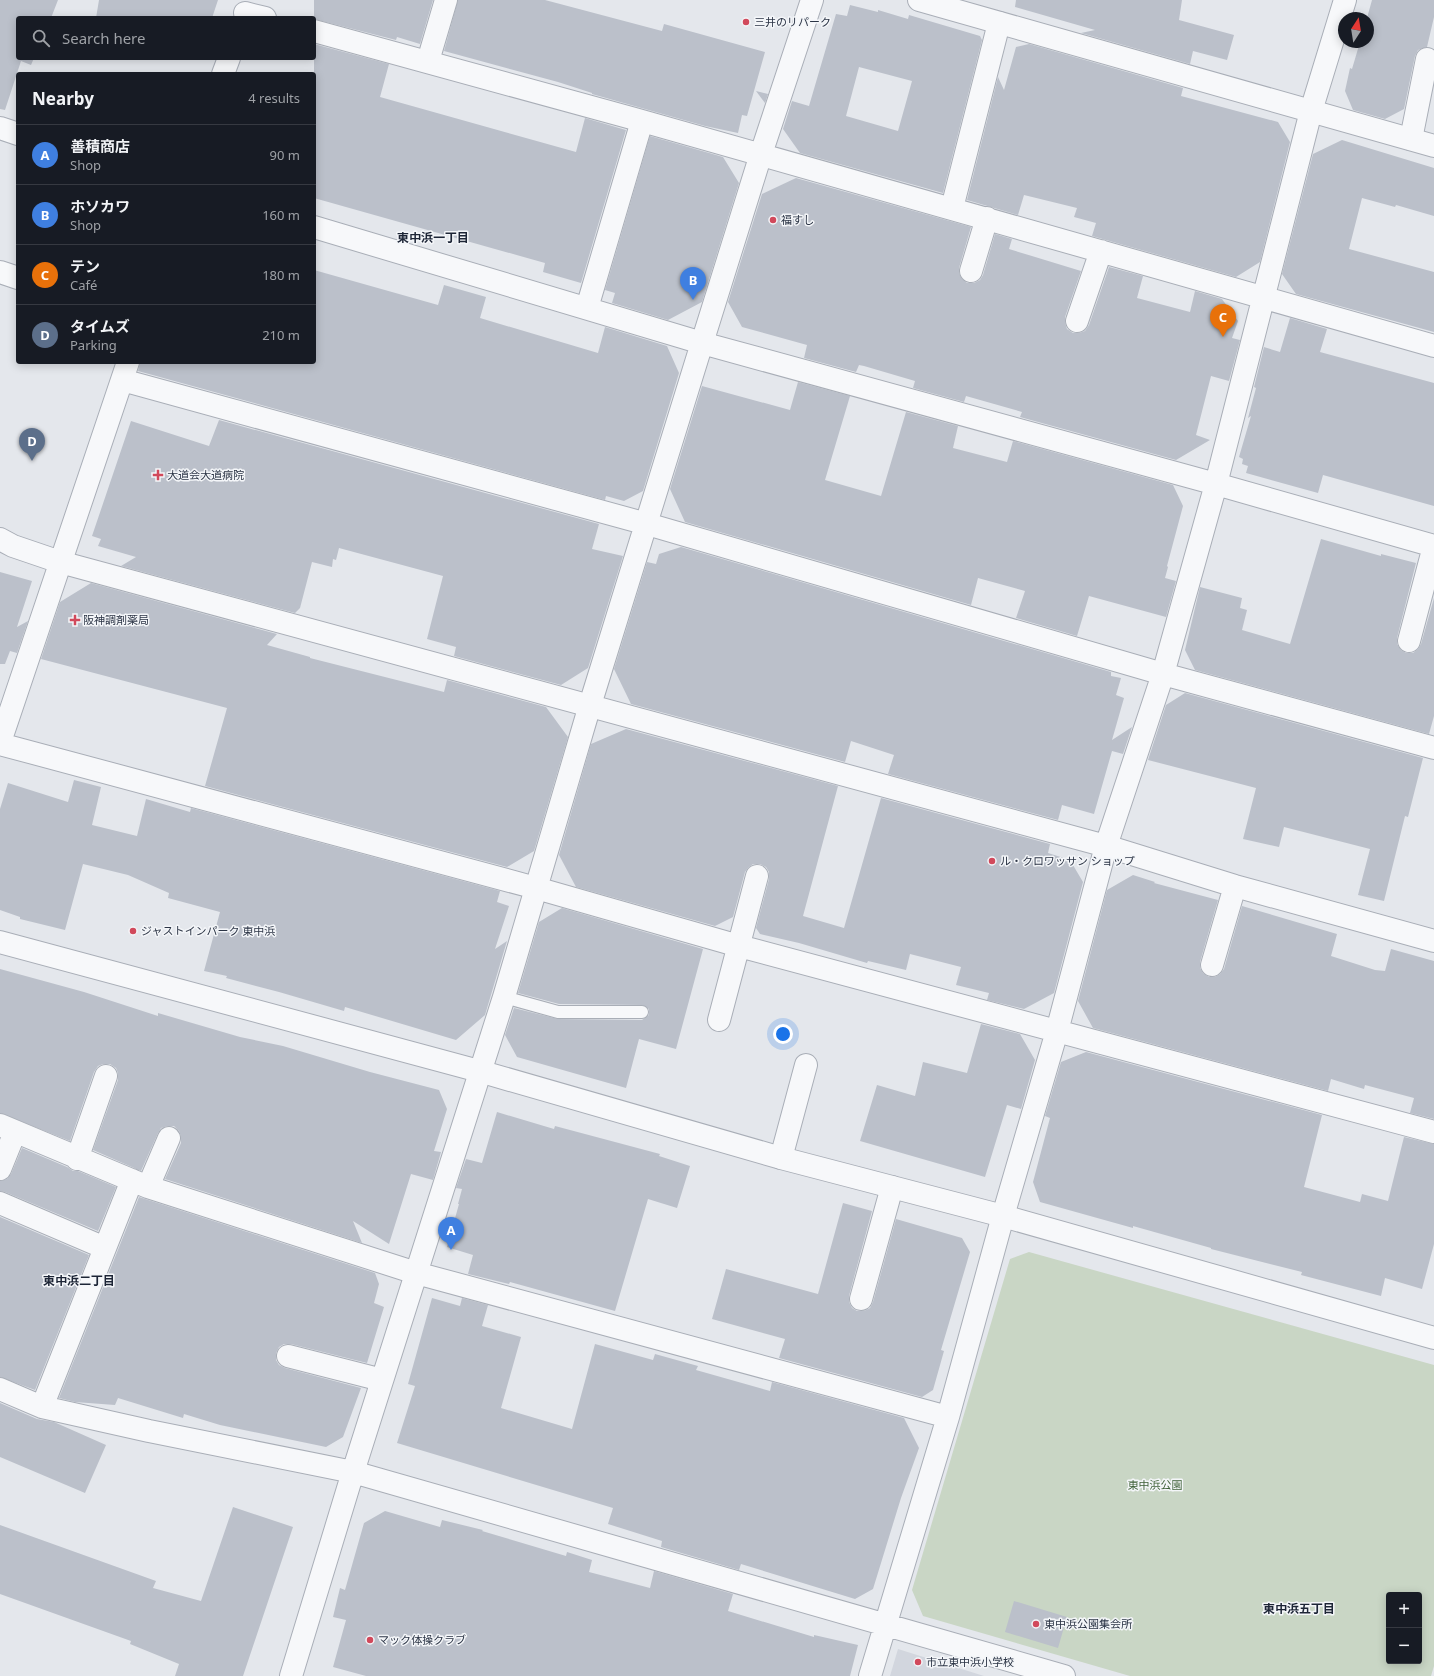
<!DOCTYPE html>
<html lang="en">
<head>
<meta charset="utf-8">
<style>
	body { margin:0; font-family:"Noto Sans","Noto Sans JP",sans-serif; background:#242831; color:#f1f3f6 }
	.controls { position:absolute; right:12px; bottom:12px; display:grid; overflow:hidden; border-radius:4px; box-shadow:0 2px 10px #0003 }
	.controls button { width:36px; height:36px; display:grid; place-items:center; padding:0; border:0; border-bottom:1px solid #363941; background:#171b24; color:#f1f3f6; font:20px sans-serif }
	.compass { position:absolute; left:1338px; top:12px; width:36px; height:36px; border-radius:50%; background:#171b24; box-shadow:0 2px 10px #0003; rotate:12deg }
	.you { position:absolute; left:783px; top:1034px; width:14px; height:14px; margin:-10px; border:3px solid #fff; border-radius:50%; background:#1a73e8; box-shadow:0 0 0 6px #1a73e833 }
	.badge { display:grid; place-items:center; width:26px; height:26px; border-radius:50%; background:#db2777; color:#fff; font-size:13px; font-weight:700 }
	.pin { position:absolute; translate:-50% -33px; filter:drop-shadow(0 1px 2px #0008) }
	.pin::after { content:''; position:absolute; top:21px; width:14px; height:12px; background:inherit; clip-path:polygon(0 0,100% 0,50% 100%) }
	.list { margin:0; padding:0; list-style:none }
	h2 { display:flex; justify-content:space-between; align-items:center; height:52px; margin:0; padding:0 16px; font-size:17px }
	h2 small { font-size:13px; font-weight:400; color:#9ea1a6 }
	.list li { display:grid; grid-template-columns:26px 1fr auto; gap:12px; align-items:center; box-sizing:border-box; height:60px; padding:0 16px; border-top:1px solid #363941 }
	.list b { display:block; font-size:15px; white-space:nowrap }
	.list p { margin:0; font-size:13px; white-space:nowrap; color:#9ea1a6 }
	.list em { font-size:13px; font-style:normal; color:#9ea1a6 }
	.icon { flex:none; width:22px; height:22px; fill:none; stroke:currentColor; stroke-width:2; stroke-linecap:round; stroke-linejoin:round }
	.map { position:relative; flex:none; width:1434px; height:1676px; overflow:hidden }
	.search { position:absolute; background:#171b24; box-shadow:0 2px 10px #0003; left:16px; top:16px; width:300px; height:44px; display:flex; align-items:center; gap:10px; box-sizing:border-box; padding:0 14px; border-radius:4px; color:#9ea1a6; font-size:15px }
	.panel { position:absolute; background:#171b24; box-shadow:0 2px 10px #0003; left:16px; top:72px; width:300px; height:292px; border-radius:4px }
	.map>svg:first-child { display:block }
	.built { fill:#d2d6de }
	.green { fill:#c9d6c5; fill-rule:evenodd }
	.building { fill:#bbc0ca; fill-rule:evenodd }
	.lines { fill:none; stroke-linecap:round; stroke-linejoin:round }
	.service-casing { stroke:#a9aeb7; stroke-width:14 }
	.minor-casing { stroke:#a9aeb7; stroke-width:24 }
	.tertiary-casing { stroke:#a9aeb7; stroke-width:24 }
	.service { stroke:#f7f8fa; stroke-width:12 }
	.minor { stroke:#f7f8fa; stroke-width:22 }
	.tertiary { stroke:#f7f8fa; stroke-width:22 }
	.poi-dot { fill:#d1495b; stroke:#f4f6f9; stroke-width:1.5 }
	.labels { text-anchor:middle; stroke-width:3; stroke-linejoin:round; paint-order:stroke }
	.poi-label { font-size:11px; fill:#2b3445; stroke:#f4f6f9; text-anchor:start }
	.park-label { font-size:11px; fill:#3f6138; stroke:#f4f6f9 }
	.neighbourhood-label { font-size:12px; font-weight:bold; fill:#1d2536; stroke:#f4f6f9 }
</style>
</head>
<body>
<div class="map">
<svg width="1434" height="1676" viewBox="0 0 1434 1676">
	<rect width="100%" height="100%" fill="#e4e7ec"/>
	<path class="built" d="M898,1649L984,1676H985H890Z"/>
	<path class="green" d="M1029,1252L1434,1365V1666L1431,1676H1130L923,1616L912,1590L1010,1259ZM1389,1595H1419V1661H1389Z"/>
	<path class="building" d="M0,0H58L51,18H18V58H34L31,65L21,61L5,110L0,109Z
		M99,0H218L212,18H96Z
		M314,0H433L420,44L397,37L396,40L314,19Z
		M458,0H545L662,31L664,24L765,52L747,116L742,115L738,133L705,126L592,94V93L558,82L444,51Z
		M1016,0H1182L1179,20L1234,35L1227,60L1193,51L1190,64L1081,33L1095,30L1015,7Z
		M1372,0H1434V17L1427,47L1418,50L1415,56L1404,109L1385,119L1353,110L1345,91L1350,68L1352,69L1360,42H1368L1367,18Z
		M850,5L878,12V10L908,19L909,15L980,36L982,40L943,193L800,153L783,129L792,101L809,106L836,14L847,16ZM859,67L912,81L898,131L846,116Z
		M314,44L389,64L380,97L576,152L585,118L626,130L581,283L543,272L545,263L314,198Z
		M1029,44L1183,88L1181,96L1278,122L1290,142L1260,262L1236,277L1092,236L1096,223L1074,217L1077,208L1024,195L1018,215L967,200L998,77L1004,90L1016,47Z
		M756,91L768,94L765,103Z
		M650,136L723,157L739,183L702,302L668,320L612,303L615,293L605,290Z
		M1342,140L1434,168V216L1396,205L1395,207L1362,198L1349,249L1434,272V332L1296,294L1282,274L1313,154Z
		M796,178L971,227L959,268V273L962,279L967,283H974L980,280L983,275L995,234L1012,239L1009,249L1081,271L1065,317V323L1067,329L1073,333H1079L1085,331L1089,325L1109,267L1143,276L1137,298L1190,312L1195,291L1222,299L1238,321L1232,338L1240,340L1229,381L1211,376L1196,435L1210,440L1176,460L1020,417L1022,412L966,396L964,402L913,388L915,381L864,366L859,365L856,372L804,358L807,345L742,327L728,302L762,194Z
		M314,270L438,305L444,285L486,297L480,318L598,353L605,327L667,346L679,373L643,491L624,501L606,496L605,500L138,371L140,362H314Z
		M1290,318L1327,329L1320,352L1434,383V506L1323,475L1318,493L1246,473L1248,466L1242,464L1243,459L1239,457L1251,416L1248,418L1256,388L1254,387L1264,347L1280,352Z
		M798,382L850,396L825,480L881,496L906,412L958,426L953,448L1007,462L1013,441L1173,485L1183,506L1167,566L1168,567L1165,578L1176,581L1166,617L1089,596L1077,636L1016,618L1025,591L978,578L971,605L685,522L670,489L702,386L790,410Z
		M219,420L599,524L592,549L623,556L588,668L561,685L454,656L456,647L427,639L443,576L339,548L336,560L333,559L332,567L312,562L300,608L295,613L121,566L136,557L98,546L101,539L92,536L131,421L209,446Z
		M1321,539L1381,556V554L1416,563L1397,638V644L1401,650L1406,653H1413L1418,649L1421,644L1434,598V716L1429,734L1195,670L1185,650L1200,587L1242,598L1240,608L1247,610L1242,630L1290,644Z
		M681,547L1070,660L1111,672V676L1121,678L1116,695L1124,698L1112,740L1132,727L1123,754L1112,751L1094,814L1062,805L1058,820L888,774L894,755L851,741L845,762L631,704L614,669L647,562L656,564L659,554Z
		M0,572L32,581L17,627L28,621L17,653L10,651L5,664H0Z
		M91,583L277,634L267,645L310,657V658L444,692L447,680L546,707L568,737L534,851L507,867L205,786L227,708L41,659L60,602Z
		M1185,693L1423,758L1408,817L1405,816L1384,901L1358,895L1370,849L1284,827L1279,847L1243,839L1256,788L1148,760L1166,705Z
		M626,729L838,786L803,916L844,928L881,798L1050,844L1048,853L1070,860L1083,882L1054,993L1024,1009L987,1000L989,993L956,985L961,967L910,954L906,970L868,961L867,963L799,943L760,934L756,928L769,879V872L766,867L760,864H753L748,868L745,872L733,917L715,926L576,887L559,855L591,744Z
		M74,780L101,787L92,825L137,836L146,799L190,812L191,808L500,891L497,902L509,906L495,949L507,941L485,1015L456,1040L345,1007L344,1011L279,992L226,978L227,976L204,971L220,912L168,898L169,893L128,875L83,864L65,930L20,919V917L0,910V809L8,783L68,802Z
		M1133,875L1155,882L1154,883L1218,900L1200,962V968L1203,973L1209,977H1215L1220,974L1224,969L1242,906L1337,934L1331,956L1375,970L1385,971L1391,949L1434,961V1119L1410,1113L1414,1098L1365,1085L1364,1089L1331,1079L1328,1091L1093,1028L1078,1001L1107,890Z
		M562,908L703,949L676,1049L639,1039L626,1088L517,1057L505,1035L514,1008L558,1019L642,1020L649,1015V1009L642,1005L559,1004L518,993L539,922Z
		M0,969L84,992L158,1016V1013L240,1037L283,1046L370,1072L439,1090L447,1109L434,1151L441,1152L433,1180L411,1174L389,1244L353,1221L362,1243L165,1179L181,1143V1136L179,1131L174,1126H167L161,1128L158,1133L141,1171L93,1150L118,1080V1073L116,1068L110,1064H103L98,1066L94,1072L70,1141L0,1113Z
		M981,1024L1020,1034L1035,1060L1021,1109L1007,1105L985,1177L860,1141L877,1085L915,1096L923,1062L967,1073Z
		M1086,1052L1322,1115L1304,1187L1360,1202L1362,1194L1388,1201L1404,1137L1434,1144V1244L1422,1289L1385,1278L1381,1296L1301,1275L1302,1272L1211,1249V1248L1133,1226V1228L1040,1202L1033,1182L1050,1118L1045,1116L1061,1062Z
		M497,1112L554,1129L555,1126L660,1154L659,1156L690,1166L677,1208L648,1199L615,1311L510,1282L509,1284L468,1274L473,1255L447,1247L459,1204H458L462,1189L456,1188L466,1159L482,1163Z
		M22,1148L67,1167L73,1171H78L116,1187L98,1231L5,1192L0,1191V1181L7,1179L11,1174Z
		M139,1197L375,1273L379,1284L374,1303L384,1307L367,1363L291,1344H284L279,1347L276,1353V1360L279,1365L285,1368L361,1388L343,1437L326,1447L220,1425L184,1414L183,1418L118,1398L115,1405L75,1402L59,1398Z
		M843,1203L872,1211L849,1296V1302L852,1308L857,1311H864L870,1308L873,1302L896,1219L962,1238L970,1252L941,1350L944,1351L933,1390L922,1397L779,1358L785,1339L712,1319L726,1269L818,1294Z
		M0,1217L89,1255L35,1390L0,1377Z
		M432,1298L460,1306L462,1298L488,1305L482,1326L521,1337L501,1408L572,1429L595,1344L653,1360L655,1354L698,1366L696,1370L770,1391L772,1382L904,1418L919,1448L901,1498L873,1589L855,1599L741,1564L739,1570L661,1547L662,1541L608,1524L613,1508L397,1443L415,1386L408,1384Z
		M0,1403L37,1419L54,1422L106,1445L85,1493L0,1457Z
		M233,1507L293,1527L243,1676H175L179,1664L130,1644L131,1641L0,1594V1525L156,1581L153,1588L201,1601Z
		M385,1511L440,1527L442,1520L483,1530L482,1531L566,1556L567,1552L592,1560L589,1572L650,1588L654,1571L733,1594L728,1611L814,1637V1635L858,1645L850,1676H366L333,1667L346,1620L333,1617L340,1588L345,1590L364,1523Z
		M1014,1601L1067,1617L1058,1648L1005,1632Z"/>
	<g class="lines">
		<defs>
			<path id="service" d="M504,997L558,1012H642"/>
			<path id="minor" d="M245,13L265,18
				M314,31L635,119L1434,346
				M428,61L446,0
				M223,74L229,58
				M0,128L18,134
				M1411,139L1427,59
				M952,208L999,23
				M314,227L702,343L1216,484L1434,546
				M971,271L987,218
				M0,272L18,278
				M587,308L642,121
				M1077,321L1101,251
				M122,380L647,524L1163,674L1434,748
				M0,539L13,546L60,562L1106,846L1235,886L1434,941
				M1409,641L1434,546
				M0,742L128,362
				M0,744L536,888L739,946L1434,1132
				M1212,965L1235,886
				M719,1020L757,876
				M0,1125L148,1187L416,1273L948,1417
				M781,1158L806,1065
				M77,1159L106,1076
				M0,1169L15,1132
				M148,1187L169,1138
				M0,1203L105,1248
				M861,1299L892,1187
				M288,1356L382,1380
				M0,1389L42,1407L149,1431L353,1472L1064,1676
				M42,1407L132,1180
				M291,1676L353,1472L504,997L590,705L702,343L761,154L812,0
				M870,1676L948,1417L1003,1216L1057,1031L1106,846L1163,674L1216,484L1311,111L1345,0"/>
			<path id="tertiary" d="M919,0L1434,146
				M0,942L479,1071L781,1158L1003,1216L1434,1338"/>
		</defs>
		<use href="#service" class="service-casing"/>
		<use href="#minor" class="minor-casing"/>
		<use href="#tertiary" class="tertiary-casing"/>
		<use href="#service" class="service"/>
		<use href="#minor" class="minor"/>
		<use href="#tertiary" class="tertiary"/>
	</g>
	<g class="poi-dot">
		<circle cx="746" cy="22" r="4"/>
		<circle cx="773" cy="220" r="4"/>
		<path d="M156 469h4v4h4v4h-4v4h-4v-4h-4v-4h4z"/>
		<path d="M73 614h4v4h4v4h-4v4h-4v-4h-4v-4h4z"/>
		<circle cx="992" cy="861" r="4"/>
		<circle cx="133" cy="931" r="4"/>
		<circle cx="1036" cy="1624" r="4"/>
		<circle cx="370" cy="1640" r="4"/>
		<circle cx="918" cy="1662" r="4"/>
	</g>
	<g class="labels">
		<g class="poi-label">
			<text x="754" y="26">三井のリパーク</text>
			<text x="781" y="224">福すし</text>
			<text x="167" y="479">大道会大道病院</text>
			<text x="83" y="624">阪神調剤薬局</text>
			<text x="1000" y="865">ル・クロワッサン ショップ</text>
			<text x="141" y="935">ジャストインパーク 東中浜</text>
			<text x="1044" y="1628">東中浜公園集会所</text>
			<text x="378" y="1644">マック体操クラブ</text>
			<text x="926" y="1666">市立東中浜小学校</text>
		</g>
		<g class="park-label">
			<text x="1155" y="1489">東中浜公園</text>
		</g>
		<g class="neighbourhood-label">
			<text x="433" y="242">東中浜一丁目</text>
			<text x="79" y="1285">東中浜二丁目</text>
			<text x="1299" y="1613">東中浜五丁目</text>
		</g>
	</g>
</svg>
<div class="controls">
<button>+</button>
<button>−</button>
</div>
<svg class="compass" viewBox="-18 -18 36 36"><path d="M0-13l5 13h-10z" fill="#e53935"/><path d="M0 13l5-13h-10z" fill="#9ea1a6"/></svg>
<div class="you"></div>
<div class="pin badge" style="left:451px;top:1250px;background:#3f7fe0">A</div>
<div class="pin badge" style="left:693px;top:300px;background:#3f7fe0">B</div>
<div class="pin badge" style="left:1223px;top:337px;background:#e8710a">C</div>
<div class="pin badge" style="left:32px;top:461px;background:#5c6f8a">D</div>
<div class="search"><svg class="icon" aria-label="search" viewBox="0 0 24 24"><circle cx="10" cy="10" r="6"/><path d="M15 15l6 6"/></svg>Search here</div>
<section class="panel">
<h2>Nearby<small>4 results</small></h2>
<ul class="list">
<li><span class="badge" style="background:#3f7fe0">A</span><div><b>善積商店</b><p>Shop</p></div><em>90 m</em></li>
<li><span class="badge" style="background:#3f7fe0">B</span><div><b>ホソカワ</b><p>Shop</p></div><em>160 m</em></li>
<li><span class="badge" style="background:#e8710a">C</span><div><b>テン</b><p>Café</p></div><em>180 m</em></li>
<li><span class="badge" style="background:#5c6f8a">D</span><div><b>タイムズ</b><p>Parking</p></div><em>210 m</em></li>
</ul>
</section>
</div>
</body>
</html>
